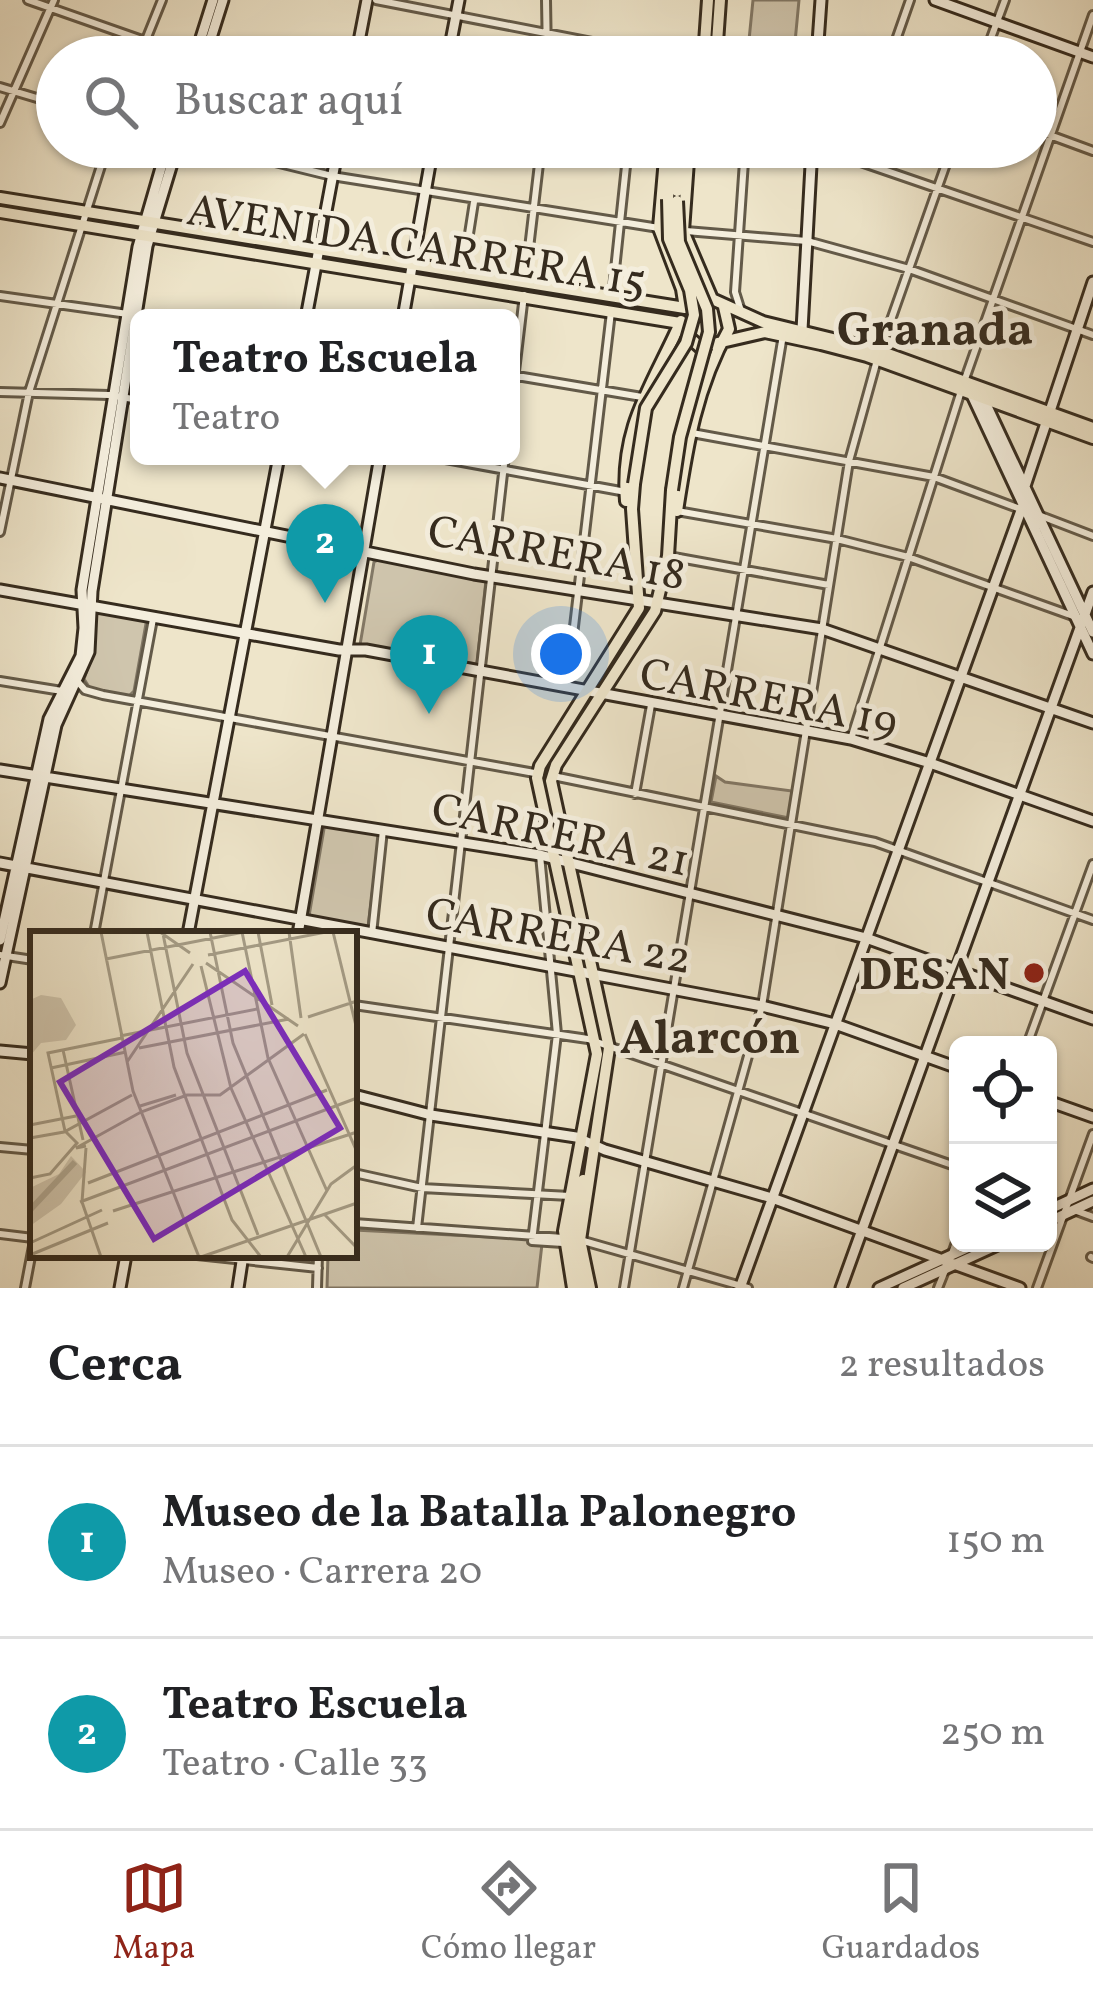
<!DOCTYPE html>
<html lang="es">
<head>
<meta charset="utf-8">
<style>
	body { margin:0; font-family:Vollkorn,serif; background:#f6f6f6; color:#202124 }
	.controls { position:absolute; right:36px; bottom:36px; display:grid; overflow:hidden; border-radius:18px; box-shadow:0 3px 9px #0004 }
	.controls button { width:108px; height:108px; display:grid; place-items:center; padding:0; border:0; border-bottom:3px solid #e0e0e0; background:#fff; color:#202124; font:60px sans-serif }
	.you { position:absolute; left:561px; top:654px; width:42px; height:42px; margin:-30px; border:9px solid #fff; border-radius:50%; background:#1a73e8; box-shadow:0 0 0 18px #1a73e833 }
	.badge { display:grid; place-items:center; width:78px; height:78px; border-radius:50%; background:#8f2418; color:#fff; font-size:39px; font-weight:700 }
	.pin { position:absolute; translate:-50% -99px; filter:drop-shadow(0 3px 6px #0008) }
	.pin::after { content:''; position:absolute; top:63px; width:42px; height:36px; background:inherit; clip-path:polygon(0 0,100% 0,50% 100%) }
	.popup { position:absolute; left:130px; top:309px; width:390px; height:156px; box-sizing:border-box; display:grid; place-content:center; border-radius:18px; background:#fff; filter:drop-shadow(0 3px 9px #0005); font-size:39px; white-space:nowrap; color:#757577 }
	.popup b { font-size:45px; color:#202124 }
	.popup::after { content:''; position:absolute; left:50%; top:100%; margin-left:-24px; border:24px solid transparent; border-top-color:#fff }
	.list { margin:0; padding:0; list-style:none }
	h2 { display:flex; justify-content:space-between; align-items:center; height:156px; margin:0; padding:0 48px; font-size:51px }
	h2 small { font-size:39px; font-weight:400; color:#757577 }
	.list li { display:grid; grid-template-columns:78px 1fr auto; gap:36px; align-items:center; box-sizing:border-box; height:192px; padding:0 48px; border-top:3px solid #e0e0e0 }
	.list b { display:block; font-size:45px; white-space:nowrap }
	.list p { margin:0; font-size:39px; white-space:nowrap; color:#757577 }
	.list em { font-size:39px; font-style:normal; color:#757577 }
	.icon { flex:none; width:66px; height:66px; fill:none; stroke:currentColor; stroke-width:2; stroke-linecap:round; stroke-linejoin:round }
	.map { position:relative; flex:none; width:1093px; height:1288px; overflow:hidden }
	.search { position:absolute; background:#fff; box-shadow:0 3px 9px #0004; left:36px; right:36px; top:36px; height:132px; display:flex; align-items:center; gap:30px; box-sizing:border-box; padding:0 42px; border-radius:66px; color:#757577; font-size:45px }
	.sheet { height:540px; background:#fff }
	nav { display:flex; justify-content:space-around; align-items:center; box-sizing:border-box; height:168px; border-top:3px solid #e0e0e0; background:#fff; font-size:33px; color:#757577 }
	nav a { display:grid; justify-items:center; gap:6px }
	nav .on { color:#8f2418 }
	.map>svg:first-child { display:block }
	.green { fill:#cfc5ad; stroke:#827866; stroke-width:3 }
	.lines { fill:none; stroke-linecap:round; stroke-linejoin:round }
	.street-casing { stroke:#635a49; stroke-width:12 }
	.secondary-casing { stroke:#352b1e; stroke-width:15 }
	.primary-casing { stroke:#352b1e; stroke-width:16 }
	.street { stroke:#f4eedd; stroke-width:6 }
	.secondary { stroke:#f4eedd; stroke-width:9 }
	.primary { stroke:#eee5ca; stroke-width:10 }
	.primary-bridge-casing { stroke:#352b1e; stroke-width:16; stroke-linecap:butt }
	.primary-bridge { stroke:#eee5ca; stroke-width:10 }
	.poi-dot { fill:#8f2418; stroke:#f4eedd; stroke-width:4.5 }
	.labels { text-anchor:middle; stroke-width:10; stroke-linejoin:round; paint-order:stroke }
	.street-label { font-size:45px; fill:#352b1e; stroke:#f4eedd }
	.poi-label { font-size:45px; font-weight:bold; fill:#352b1e; stroke:#f4eedd; text-anchor:end }
	.neighbourhood-label { font-size:48px; font-weight:bold; fill:#352b1e; stroke:#f4eedd }
	.inset-river { fill:none; stroke:#afa690; stroke-width:6 }
	.inset-road { fill:none; stroke:#a49b85; stroke-width:3 }
	.view { fill:#7b2cbf; fill-opacity:0.15; stroke:#7b2cbf; stroke-width:6 }
	.inset-edge { fill:none; stroke:#352b1e; stroke-width:6 }
</style>
</head>
<body>
<div class="map">
<svg width="1093" height="1288" viewBox="0 0 1093 1288">
	<rect width="100%" height="100%" fill="#eee5ca"/>
	<filter id="stains"><feTurbulence type="fractalNoise" baseFrequency=".00167" numOctaves="4"/><feColorMatrix values="0 0 0 0 .2 0 0 0 0 .09 0 0 0 0 .02 0 0 0 .5 -.17"/></filter>
	<radialGradient id="worn" r=".72"><stop offset=".6" stop-color="#630" stop-opacity="0"/><stop offset="1" stop-color="#630" stop-opacity=".3"/></radialGradient>
	<path class="green" d="M753,0H799L794,53L748,50Z
		M382,558L486,580L477,664L360,645L374,562Z
		M101,611L147,618L134,691L129,696L91,690L84,679L94,650L95,616Z
		M716,776L725,782L792,791L789,818L711,802Z
		M325,823L380,832L368,927L309,916Z
		M354,1230L528,1239V1243L542,1244L537,1288H327L328,1255H354Z"/>
	<g class="lines">
		<defs>
			<path id="street" d="M28,0L145,41L222,57
				M376,0L669,57
				M546,0L547,57
				M139,57L162,0
				M890,57L910,0
				M984,57L1005,0
				M0,87L57,104
				M0,123L54,0
				M1036,130L1093,151
				M214,147L332,176L659,228
				M817,147L1093,242
				M686,231L807,241L909,269L1093,335
				M463,272L474,202
				M525,282L541,147
				M0,296L156,318
				M612,298L628,147
				M741,311L735,292L745,147
				M880,351L952,147
				M511,375L642,397
				M965,379L1093,15
				M0,392L109,395L139,400
				M511,405L524,295
				M692,433L934,477L1023,510
				M429,456L626,492
				M677,511L837,539L908,557L1073,616
				M1041,516L1093,536
				M0,532L29,392L107,147
				M668,556L829,585
				M0,681L62,691
				M78,682L85,690L103,695L540,774
				M567,686L611,312
				M851,739L961,391
				M553,776L875,842L1093,920
				M635,794L651,705
				M540,855L557,1034L532,1241L563,1243
				M94,934L153,619
				M372,934L383,830
				M0,955L33,960
				M354,1005L588,1039L958,1167
				M1027,1045L1093,864
				M0,1147L33,1150
				M354,1173L422,1188L570,1196
				M1074,1210L1093,1217
				M354,1223L563,1238
				M417,1228L505,456
				M0,1234L33,1238
				M580,1240L748,1288
				M197,1255L318,1268
				M951,1256L958,1237
				M1091,1257L1093,1258
				M25,1288L33,1246
				M317,1288L318,1255
				M624,1288L783,335
				M683,1288L762,1006L849,461L877,360
				M938,1288L946,1268
				M1037,1288L1093,1134"/>
			<path id="secondary" d="M935,0L1093,57
				M195,57L213,0
				M205,57L223,0
				M356,57L367,0
				M448,57L459,0
				M817,57L821,0
				M306,318L338,147
				M403,318L433,147
				M802,330L812,147
				M972,395L1093,654
				M983,398L1093,632
				M0,478L474,574L822,629L1093,723
				M1025,486L1093,282
				M0,590L339,650H366L851,739L930,763L1093,821
				M0,770L540,855L866,938L1093,1019
				M0,863L762,1006L835,1024L958,1068
				M188,934L279,456
				M298,934L380,456
				M0,940L49,719L81,656L84,628L82,590L138,247L167,147
				M0,983L56,725L89,652L92,591L147,246L177,147
				M0,1051L33,1054
				M354,1095L431,1115L576,1137L605,1150L772,1198L1020,1288
				M1048,1101L1093,1117
				M1048,1210L1093,1189
				M1048,1222L1093,1201
				M120,1288L126,1255
				M238,1288L243,1255
				M740,1288L1023,505
				M841,1288L1093,592
				M879,1288L978,1243
				M903,1288L1002,1243"/>
			<path id="primary" d="M704,57L708,0
				M716,57L720,0
				M666,147L659,228L682,289L685,308
				M689,147L683,231L712,299
				M677,191L682,147
				M0,198L685,308
				M668,199L671,156
				M0,212L680,323
				M699,299H712L763,322L874,349L1093,428
				M683,332L700,347L765,332L821,344L867,356L1093,438
				M626,501C620,425 653,385 681,321
				M677,511C687,446 696,387 729,329L724,307
				M573,1288L564,1231L597,1054L537,778L540,766L639,608L632,509L634,484
				M582,1288L572,1239L583,1180
				M590,1288L580,1240L609,1048L551,781L556,765L655,611L668,556L672,490"/>
		</defs>
		<use href="#street" class="street-casing"/>
		<use href="#secondary" class="secondary-casing"/>
		<use href="#primary" class="primary-casing"/>
		<use href="#street" class="street"/>
		<use href="#secondary" class="secondary"/>
		<use href="#primary" class="primary"/>
		<defs>
			<path id="primary-bridge" d="M634,484L646,408L686,343L694,315L690,290L669,239L668,199
				M672,490L680,437L709,332L707,309L679,242L677,201"/>
		</defs>
		<use href="#primary-bridge" class="primary-bridge-casing"/>
		<use href="#primary-bridge" class="primary-bridge"/>
	</g>
	<circle class="poi-dot" cx="1034" cy="973" r="12"/>
	<g class="labels">
		<g class="street-label">
			<text transform="translate(417 244) rotate(9)" y="16">AVENIDA CARRERA 15</text>
			<text transform="translate(557 551) rotate(10)" y="16">CARRERA 18</text>
			<text transform="translate(769 696) rotate(11)" y="16">CARRERA 19</text>
			<text transform="translate(561 833) rotate(12)" y="16">CARRERA 21</text>
			<text transform="translate(559 934) rotate(10)" y="16">CARRERA 22</text>
		</g>
		<g class="poi-label">
			<text x="1010" y="989">DESAN</text>
		</g>
		<g class="neighbourhood-label">
			<text x="935" y="345">Granada</text>
			<text x="710" y="1053">Alarcón</text>
		</g>
	</g>
	<g transform="translate(30 931)">
		<rect width="327" height="327" fill="#eee5ca"/>
		<path d="M11,64L31,67L46,94L36,109L11,112L0,125V69ZM41,225L56,241L31,273L0,295V257L29,243Z" fill="#cfc5ad"/>
		<path class="inset-river" d="M0,279L45,231"/>
		<path class="inset-road" d="M71,1L103,160L169,326M117,1L144,136L202,289L231,326M130,1L160,22M180,1L203,112L291,326M212,1L238,127L297,260M228,1L242,74M259,1L271,87M303,1L327,99M133,3L157,122L228,304M178,24L296,1M76,28L214,1M176,32L268,95M171,35L201,157L276,326M278,86L327,70M275,103L327,221M90,105L227,78M109,117L259,88M33,119L53,209M97,131L163,33M21,137L96,121M110,175L146,164M0,194L46,185M0,207L34,201L102,164M56,215L46,217L111,181L157,164H190L274,103M56,217L52,271L71,326M0,247L20,243L47,212L35,200L18,122L92,107M58,252L297,159M50,271L327,167M83,280L327,201M295,284L327,317M0,312L72,279M0,324L78,292M171,326L327,272M257,326L301,253L327,234"/>
		<path class="view" d="M215,40L310,197L124,308L30,151Z"/>
		<rect width="327" height="327" class="inset-edge"/>
	</g>
	<rect width="100%" height="100%" filter="url(#stains)"/>
	<rect width="100%" height="100%" fill="url(#worn)"/>
</svg>
<div class="controls">
<button><svg class="icon" aria-label="locate" viewBox="0 0 24 24"><circle cx="12" cy="12" r="6"/><path d="M12 2v4M12 18v4M2 12h4M18 12h4"/></svg></button>
<button><svg class="icon" aria-label="layers" viewBox="0 0 24 24"><path d="M12 4l9 5-9 5-9-5zM3 14l9 5 9-5"/></svg></button>
</div>
<div class="you"></div>
<div class="pin badge" style="left:429px;top:714px;background:#0f9aa8">1</div>
<div class="pin badge" style="left:325px;top:603px;background:#0f9aa8">2</div>
<div class="popup"><b>Teatro Escuela</b>Teatro</div>
<div class="search"><svg class="icon" aria-label="search" viewBox="0 0 24 24"><circle cx="10" cy="10" r="6"/><path d="M15 15l6 6"/></svg>Buscar aquí</div>
</div>
<section class="sheet">
<h2>Cerca<small>2 resultados</small></h2>
<ul class="list">
<li><span class="badge" style="background:#0f9aa8">1</span><div><b>Museo de la Batalla Palonegro</b><p>Museo · Carrera 20</p></div><em>150 m</em></li>
<li><span class="badge" style="background:#0f9aa8">2</span><div><b>Teatro Escuela</b><p>Teatro · Calle 33</p></div><em>250 m</em></li>
</ul>
</section>
<nav>
<a class="on"><svg class="icon" aria-label="map" viewBox="0 0 24 24"><path d="M3 6l6-2 6 2 6-2v14l-6 2-6-2-6 2zM9 4v14M15 6v14"/></svg>Mapa</a>
<a><svg class="icon" aria-label="directions" viewBox="0 0 24 24"><path d="M12 3l9 9-9 9-9-9zM9 14v-3h6M13 9l2 2-2 2"/></svg>Cómo llegar</a>
<a><svg class="icon" aria-label="saved" viewBox="0 0 24 24"><path d="M7 4h10v16l-5-4-5 4z"/></svg>Guardados</a>
</nav>
</body>
</html>
